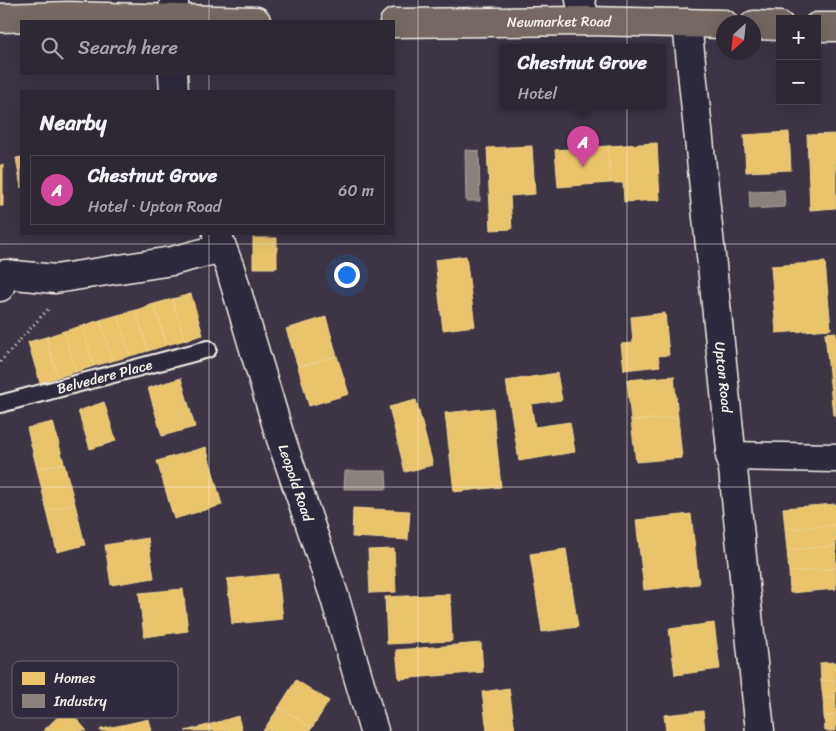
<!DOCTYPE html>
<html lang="en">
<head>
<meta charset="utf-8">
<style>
	body { margin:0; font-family:Sriracha,sans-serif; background:#362f3c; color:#f1f3f6 }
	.controls { position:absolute; right:15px; top:15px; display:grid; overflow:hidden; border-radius:0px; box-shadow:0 5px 20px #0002 }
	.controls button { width:45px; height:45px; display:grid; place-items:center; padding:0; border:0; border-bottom:1px solid #49444f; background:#2e2734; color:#f1f3f6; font:25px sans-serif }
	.compass { position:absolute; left:716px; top:15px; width:45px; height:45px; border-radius:50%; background:#2e2734; box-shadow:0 5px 20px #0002; rotate:207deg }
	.you { position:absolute; left:346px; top:274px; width:18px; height:18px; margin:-12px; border:4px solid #fff; border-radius:50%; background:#1a73e8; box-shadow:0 0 0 8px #1a73e833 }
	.badge { display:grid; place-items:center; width:32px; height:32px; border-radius:50%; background:#ff9aa2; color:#fff; font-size:16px; font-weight:700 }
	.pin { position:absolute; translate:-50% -41px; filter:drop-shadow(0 1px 2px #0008) }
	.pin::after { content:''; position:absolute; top:26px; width:18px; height:15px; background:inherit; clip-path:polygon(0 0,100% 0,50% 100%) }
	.popup { position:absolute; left:500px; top:44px; width:165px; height:65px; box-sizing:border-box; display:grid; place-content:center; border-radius:0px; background:#2e2734; filter:drop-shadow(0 1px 4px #0005); font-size:16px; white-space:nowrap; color:#a7a5ac }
	.popup b { font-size:19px; color:#f1f3f6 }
	.popup::after { content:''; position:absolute; left:50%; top:100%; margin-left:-10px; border:10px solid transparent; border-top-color:#2e2734 }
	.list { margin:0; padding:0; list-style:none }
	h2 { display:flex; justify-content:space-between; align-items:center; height:65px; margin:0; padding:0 20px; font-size:21px }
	h2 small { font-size:16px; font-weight:400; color:#a7a5ac }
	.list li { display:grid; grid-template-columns:32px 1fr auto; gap:15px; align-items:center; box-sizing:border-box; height:70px; margin:0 10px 10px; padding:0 10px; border:1px solid #49444f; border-radius:0px }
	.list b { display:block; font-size:19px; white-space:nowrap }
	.list p { margin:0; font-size:16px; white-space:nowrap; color:#a7a5ac }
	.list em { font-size:16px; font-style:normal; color:#a7a5ac }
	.icon { flex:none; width:28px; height:28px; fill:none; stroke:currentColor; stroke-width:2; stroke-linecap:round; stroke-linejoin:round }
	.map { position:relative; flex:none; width:836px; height:731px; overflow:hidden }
	.search { position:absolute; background:#2e2734; box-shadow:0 5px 20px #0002; left:20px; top:20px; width:375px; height:55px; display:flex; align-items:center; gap:12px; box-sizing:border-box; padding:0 18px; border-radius:0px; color:#a7a5ac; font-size:19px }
	.panel { position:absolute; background:#2e2734; box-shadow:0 5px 20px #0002; left:20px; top:90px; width:375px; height:145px; border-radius:0px }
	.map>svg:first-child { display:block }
	.homes { fill:#e9c46a; stroke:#ecd290 }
	.industry { fill:#8a817c; stroke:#aaa39c }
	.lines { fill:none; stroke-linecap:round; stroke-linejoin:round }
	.lane-casing { stroke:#f4f1e8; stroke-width:20 }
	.street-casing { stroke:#f4f1e8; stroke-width:31 }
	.highway-casing { stroke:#f4f1e8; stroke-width:31 }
	.path { stroke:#f4f1e8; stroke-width:3; stroke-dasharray:1 4; stroke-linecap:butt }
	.lane { stroke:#2f2a3d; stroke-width:16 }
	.street { stroke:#2f2a3d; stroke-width:28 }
	.highway { stroke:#766964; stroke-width:28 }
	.grid { fill:none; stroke:#f4f1e8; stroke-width:1; stroke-opacity:0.55 }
	.labels { text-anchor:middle; stroke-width:5; stroke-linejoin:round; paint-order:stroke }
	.street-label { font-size:14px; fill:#f4f1e8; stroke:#2f2a3d }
	.key { fill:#2f2a3d; stroke:#6a6670; stroke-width:1 }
	.key-label { font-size:14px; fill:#f4f1e8 }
</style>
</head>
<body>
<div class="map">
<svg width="836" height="731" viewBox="0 0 836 731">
	<rect width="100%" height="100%" fill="#3d3445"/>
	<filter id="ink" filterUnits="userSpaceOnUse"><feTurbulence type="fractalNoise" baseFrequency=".02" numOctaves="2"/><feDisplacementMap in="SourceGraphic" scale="10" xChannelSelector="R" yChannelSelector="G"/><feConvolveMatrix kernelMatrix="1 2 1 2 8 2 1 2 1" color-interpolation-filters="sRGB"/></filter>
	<g filter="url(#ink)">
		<path class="homes" d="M789,132L791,170L746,172L744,135Z
			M836,134V208L810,210L807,135Z
			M657,143L660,200L624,202L623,183H610L608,146Z
			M532,146L535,194L510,196L512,229L491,230L487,148Z
			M608,146L610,183L558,187L555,150Z
			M21,157V188L16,158Z
			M0,165H3V206H0Z
			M253,238H277V268H253Z
			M466,256L475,326L443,330L435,260Z
			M825,262L831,329L776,333L771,266Z
			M191,294L203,335L185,340L172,299Z
			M172,299L185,340L167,345L154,304Z
			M154,304L167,345L148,351L136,310Z
			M136,310L148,351L130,356L118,315Z
			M665,313L669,355L658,356L660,366L624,370L621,344L633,343L631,317Z
			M118,315L130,356L112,361L100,320Z
			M326,317L337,356L298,367L286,329Z
			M100,320L112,361L94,366L82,326Z
			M82,326L94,366L76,372L64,331Z
			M64,331L76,372L58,377L46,337Z
			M836,332V415H833L825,333Z
			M46,337L58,377L40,383L28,342Z
			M337,356L349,394L309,406L298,367Z
			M557,373L562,400L531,404L535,427L570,422L575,452L519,461L506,381Z
			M674,376L678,417L631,421L627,380Z
			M181,378L195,427L162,436L148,388Z
			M416,400L433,465L405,472L389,407Z
			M104,402L116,441L90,449L78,411Z
			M493,408L501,487L454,492L445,413Z
			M678,417L682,458L636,462L631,421Z
			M53,422L64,463L37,469L27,428Z
			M206,447L222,505L174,519L157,461Z
			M64,463L75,504L47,511L37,469Z
			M75,504L85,545L57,552L47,511Z
			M836,504V525L785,529L783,508Z
			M353,508L410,511L408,540L352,537Z
			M691,514L699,584L644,590L636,520Z
			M836,525V546L787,550L785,529Z
			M148,538L154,578L111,585L105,545Z
			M836,546V568L789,572L787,550Z
			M394,549L396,592L370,593L368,550Z
			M566,549L578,627L542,632L530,554Z
			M836,568V589L790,593L789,572Z
			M278,574L283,619L232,624L227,579Z
			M183,589L188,631L144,637L139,593Z
			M450,594L452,641L387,644L385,597Z
			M714,623L720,669L675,675L669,629Z
			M481,643L483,672L399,679L396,650Z
			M836,662V680L821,681L820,663Z
			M296,680L329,701L312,728L279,707Z
			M836,680V697L823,698L821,681Z
			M509,688L515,731H487L482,692Z
			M836,697V715L824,716L823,698Z
			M279,707L312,728L310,731H263Z
			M67,708L87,731H43Z
			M703,711L705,731H666L664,715Z
			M836,715V731H825L824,716Z
			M238,716L242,731H209L208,725Z
			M149,719L152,731H124L122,725Z
			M122,725L124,731H100L101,729Z
			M208,725L209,731H185Z"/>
		<path class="industry" d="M465,150L479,151L480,201H466Z
			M784,190L785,207L750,209L749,191Z
			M345,471H386L387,489H344Z"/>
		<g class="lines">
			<defs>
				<g id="lane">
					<path id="s1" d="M0,404L208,349"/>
				</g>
				<g id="street">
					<path d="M580,0L586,21"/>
					<path d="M174,21V0"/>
					<path id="s2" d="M687,23L760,731"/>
					<path d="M173,74L174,91"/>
					<path id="s3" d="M217,234L230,268L279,433L334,595L374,731"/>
					<path d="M0,287L5,274L55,279L172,261L222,248"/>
					<path d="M730,456L836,458"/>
				</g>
				<g id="highway">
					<path d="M0,18L68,16L256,21"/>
					<path id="s4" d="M394,23L586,21L724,24"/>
					<path d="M754,25L780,26"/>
					<path d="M817,27H836"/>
				</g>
			</defs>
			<use href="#lane" class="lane-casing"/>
			<use href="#street" class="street-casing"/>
			<use href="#highway" class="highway-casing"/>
			<path class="path" d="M0,362L50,307"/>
			<use href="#lane" class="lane"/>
			<use href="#street" class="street"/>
			<use href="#highway" class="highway"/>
		</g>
	</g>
	<path class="grid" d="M209,0V21M418,0V731M627,0V731M209,74V91M209,234V731M0,244H836M0,487H836"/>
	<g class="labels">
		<g class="street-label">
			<text dy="5" stroke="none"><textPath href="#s4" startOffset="165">Newmarket Road</textPath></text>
			<text dy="5" stroke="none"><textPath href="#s1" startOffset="108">Belvedere Place</textPath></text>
			<text dy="5" stroke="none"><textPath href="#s2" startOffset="356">Upton Road</textPath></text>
			<text dy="5" stroke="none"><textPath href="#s3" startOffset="261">Leopold Road</textPath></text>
		</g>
	</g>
	<rect x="12" y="661" width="166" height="57" rx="8" class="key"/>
	<rect x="22" y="672" width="23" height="13" fill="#e9c46a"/>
	<rect x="22" y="694" width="23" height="14" fill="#8a817c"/>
	<g class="key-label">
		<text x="54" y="683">Homes</text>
		<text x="54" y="706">Industry</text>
	</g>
</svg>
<div class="controls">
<button>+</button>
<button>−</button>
</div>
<svg class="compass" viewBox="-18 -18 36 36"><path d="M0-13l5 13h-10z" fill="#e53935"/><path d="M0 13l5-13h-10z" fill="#a7a5ac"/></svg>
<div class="you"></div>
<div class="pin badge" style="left:583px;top:167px;background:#d1479c">A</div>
<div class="popup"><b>Chestnut Grove</b>Hotel</div>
<div class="search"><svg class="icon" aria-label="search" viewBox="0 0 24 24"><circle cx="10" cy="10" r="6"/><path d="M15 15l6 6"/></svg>Search here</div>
<section class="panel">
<h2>Nearby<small></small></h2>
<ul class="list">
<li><span class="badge" style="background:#d1479c">A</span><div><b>Chestnut Grove</b><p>Hotel · Upton Road</p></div><em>60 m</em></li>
</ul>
</section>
</div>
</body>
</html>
